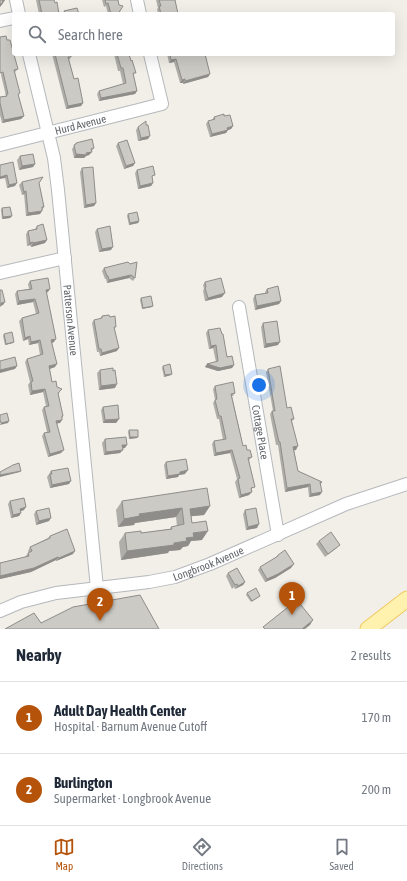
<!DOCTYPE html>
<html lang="en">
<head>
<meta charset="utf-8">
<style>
	body { margin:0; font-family:"Asap Condensed",sans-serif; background:#f6f6f7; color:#1f2937 }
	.you { position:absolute; left:259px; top:385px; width:14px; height:14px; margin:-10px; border:3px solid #fff; border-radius:50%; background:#1a73e8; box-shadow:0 0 0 6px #1a73e833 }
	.badge { display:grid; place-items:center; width:26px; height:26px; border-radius:50%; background:#b45309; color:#fff; font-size:13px; font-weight:700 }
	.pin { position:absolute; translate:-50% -33px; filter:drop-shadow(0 1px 2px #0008) }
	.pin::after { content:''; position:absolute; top:21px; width:14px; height:12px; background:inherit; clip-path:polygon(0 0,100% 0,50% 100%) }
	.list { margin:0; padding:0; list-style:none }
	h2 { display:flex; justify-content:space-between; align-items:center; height:52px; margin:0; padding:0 16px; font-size:17px }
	h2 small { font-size:13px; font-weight:400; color:#747a83 }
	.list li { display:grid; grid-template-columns:26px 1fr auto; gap:12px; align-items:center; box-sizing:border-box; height:72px; padding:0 16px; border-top:1px solid #e0e1e3 }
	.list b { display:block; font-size:15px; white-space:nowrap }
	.list p { margin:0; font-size:13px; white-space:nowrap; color:#747a83 }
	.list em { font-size:13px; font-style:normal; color:#747a83 }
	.icon { flex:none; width:22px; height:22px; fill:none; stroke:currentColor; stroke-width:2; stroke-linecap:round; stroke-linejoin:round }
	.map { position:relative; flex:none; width:407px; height:629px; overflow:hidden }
	.search { position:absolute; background:#fff; box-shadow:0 4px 16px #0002; left:12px; right:12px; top:12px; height:44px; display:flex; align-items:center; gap:10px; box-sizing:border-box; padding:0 14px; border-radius:4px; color:#747a83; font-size:15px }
	.sheet { height:196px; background:#fff }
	nav { display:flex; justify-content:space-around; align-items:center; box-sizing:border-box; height:56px; border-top:1px solid #e0e1e3; background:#fff; font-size:11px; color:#747a83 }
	nav a { display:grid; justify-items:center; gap:2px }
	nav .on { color:#b45309 }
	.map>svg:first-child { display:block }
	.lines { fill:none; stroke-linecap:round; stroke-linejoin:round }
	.minor-casing { stroke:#b5b8bc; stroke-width:14 }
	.major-casing { stroke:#f2c960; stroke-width:17 }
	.minor { stroke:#fff; stroke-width:12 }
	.major { stroke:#fff2af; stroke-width:15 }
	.wall { fill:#afaea9 }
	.shaded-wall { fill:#8f8d8a }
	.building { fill:#cccac5; stroke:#8f8d8a }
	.labels { text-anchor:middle; stroke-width:3; stroke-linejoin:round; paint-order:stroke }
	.street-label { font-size:11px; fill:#5f6368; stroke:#fff }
</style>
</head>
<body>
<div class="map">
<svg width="407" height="629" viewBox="0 0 407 629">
	<rect width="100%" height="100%" fill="#f1efe8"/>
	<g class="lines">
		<defs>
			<g id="minor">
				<path d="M16,0L19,14"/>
				<path d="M137,0L140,14"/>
				<path d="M0,21L14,18"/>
				<path id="s1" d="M29,54L54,158L58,190L97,588"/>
				<path id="s2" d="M0,145L162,104L150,54"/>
				<path d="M0,273L65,258"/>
				<path id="s3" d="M239,307L278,535"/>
				<path id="s4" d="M0,611L21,602L56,593L149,582L175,577L210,564L346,504L407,484"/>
			</g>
			<path id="major" d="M368,629L407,599"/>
		</defs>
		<use href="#minor" class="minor-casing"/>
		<use href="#major" class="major-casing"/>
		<use href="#minor" class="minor"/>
		<use href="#major" class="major"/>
	</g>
	<path class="wall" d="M36,0H54L59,14H39Z
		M102,0H118V14H108L106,6L104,7Z
		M156,0H175L178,14H158L157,9L158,8Z
		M64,11L79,14H64L62,13Z
		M7,40L18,69L15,72L18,96L24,116L21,119L2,123L0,115V97L6,96L1,75Z
		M52,54H71V57L69,60L74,79L83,103L81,106L66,109Z
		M114,54H129L137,91L135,94L99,101L97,94L99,91L123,84L120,71H118Z
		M167,54H205L210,74L208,77L183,84V83H180L174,62L169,63Z
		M224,116L233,126L231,129L228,130L226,133L210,137L206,124L208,121L212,120L214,117Z
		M138,127L148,139L138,141L136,130Z
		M76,143L94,148L89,155L86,156L84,158H74L72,149Z
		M118,143L135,163L133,166L124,169L116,146Z
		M20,156L35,164L33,167L19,170L17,160Z
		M0,165L15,186L7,188L5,178Z
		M82,168L96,203L94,206L84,208L80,172Z
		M137,170L153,179H152L153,183L151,186L138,189L135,173Z
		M22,182L39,183L44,207L40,214L26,216L24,194L22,195L19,185Z
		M2,208L12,216L10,218L2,219L1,210Z
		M128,214L139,221L138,223L129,225L127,216Z
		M37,226L45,243L31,247L30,245L27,246L26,234L28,231L35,229Z
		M97,229L111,250L99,252L95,232Z
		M125,263L135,278L133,281L129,278L107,283L106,279H105L102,271L104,268Z
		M30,281L48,292L46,293L54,342L52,343L55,367L49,369L52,382L57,387L60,392L58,394L63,416L60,423H57L61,453L48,457L42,436L44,433L47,432L42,410L44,407L46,406L43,392L30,395L28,385L30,382L25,362L27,359L40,355L38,343L29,345L28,339L23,341L19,321L22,318L36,314L33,302L17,305L15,294L17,291L29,289L28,284Z
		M205,282L222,297L205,301L203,291L204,289L203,285Z
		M267,289L281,301L279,304L255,310L253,299L255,295L265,293V292Z
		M141,298L152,307L142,309L140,300Z
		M102,316L110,317L114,330L117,351L100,356L99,352H97L92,323L94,320L100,319Z
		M263,323L278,345L264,348L261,327Z
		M208,330L234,365L232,368L218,371L205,367L207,364L216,362L213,348L209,349L206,333Z
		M4,334L13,343L5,345L3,336Z
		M163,366L172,374L171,375L164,377L162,368Z
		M268,369L287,408L294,419L292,421L296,450H294L298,471L322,482L321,484L320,495L309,497L308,487L285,492L278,445H276L270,414L272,411H273L266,372Z
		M100,370L115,388L99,390L97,373Z
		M215,386L235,393L233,396H232L243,446L247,450L252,457L249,460L252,490H251L249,495L239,498L235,482L237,479L230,453L214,456L212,444L214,441L223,440L219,419H217L213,403L215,400L213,389Z
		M103,407L119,419L116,423H103L101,410Z
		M129,430L137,438L129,439L128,432Z
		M105,439L125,448H123L120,453L104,455L102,443Z
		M166,462L185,474L179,475L178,477L166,479L164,465Z
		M51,471L69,484L50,488L47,477Z
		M10,501L24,510L21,511V513L19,516L11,518L8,504Z
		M122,501L210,506L204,515L191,516L192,523L202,540L191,541L188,546L183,547L180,550L169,551L168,553L121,560L119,542L125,533H141L170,529L171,527L177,526L176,517L135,523L134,525L118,527L116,510Z
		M245,510L257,528L246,530L243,514Z
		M36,511L49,521L36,525L34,514Z
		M50,536L73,554L56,561V560L31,572L0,579V563L25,557L28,553H29L28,551L30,547L48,538Z
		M319,541L337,548L325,557L316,544Z
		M278,555L291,568L275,578L265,582L258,570L260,567L276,558Z
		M228,573L245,582L243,585L235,589L234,587L232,589L226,576Z
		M247,593L259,597L251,602L246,595Z"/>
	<path class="shaded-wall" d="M5,0L1,6L0,7V4L2,1Z
		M176,59L174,62L169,63L171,60Z
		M210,74L208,77L183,84L185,81Z
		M185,79L183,83H180L182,80Z
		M137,91L135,94L99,101L101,98Z
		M83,103L81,106L66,109L68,106Z
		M24,116L21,119L2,123L4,120Z
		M233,126L231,129L228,130L226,133L210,137L212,134L227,128Z
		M150,136L148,139L138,141L141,138Z
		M92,152L89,155L86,156L84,158H74L76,154Z
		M135,163L133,166L124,169L126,166Z
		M35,164L33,167L19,170L22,166Z
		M7,175L5,178L0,179V177Z
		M17,183L15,186L7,188L9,185Z
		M153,183L151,186L138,189L140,186Z
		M26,191L24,194L22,195L24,192Z
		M96,203L94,206L84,208L86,205Z
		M42,211L40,214L26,216L28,213Z
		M12,216L10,218L2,219L3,217Z
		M139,221L138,223L129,225L130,223Z
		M47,240L45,243L31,247L33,243Z
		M33,242L30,245L27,246L30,243Z
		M113,247L111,250L99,252L102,249Z
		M131,275L129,278L107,283L109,280Z
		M50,289L48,292L43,293L46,290Z
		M225,293L222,297L205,301L208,298Z
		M35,299L33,302L17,305L19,301Z
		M281,301L279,304L255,310L257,306Z
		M5,302L3,305L0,306L1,303Z
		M153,306L152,307L142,309L143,308Z
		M30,336L28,339L23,341L25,338Z
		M56,339L54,342L49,344L51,340Z
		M40,340L38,343L29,345L31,342Z
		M14,342L13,343L5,345L6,344Z
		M280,342L278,345L264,348L266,344Z
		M216,345L213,348L209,349L211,346Z
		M119,348L117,351L100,356L102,353Z
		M57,364L55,367L47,370L49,366Z
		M207,364L234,365L232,368L218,371L205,367Z
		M17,366L15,369L0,373V370Z
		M172,374L171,375L164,377L165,375Z
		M117,384L115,388L99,390L101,386Z
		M45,389L43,392L30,395L32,391Z
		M119,419L116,423H103L105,420Z
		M62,420L60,423L54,424L56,421Z
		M9,421L8,423L0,425L1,423Z
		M130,437H138L137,438L129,439Z
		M122,445H127L125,448L120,449Z
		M298,446L296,450L291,451L293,447Z
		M64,450L61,453L48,457L50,454Z
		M123,450L120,453L104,455L106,452Z
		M232,450L230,453L214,456L216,453Z
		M188,470L185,474L179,475L178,477L166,479L168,476L180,472Z
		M21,471L20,472L0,477V475Z
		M71,481L69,484L50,488L52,485Z
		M310,484L308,487L285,492L287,488Z
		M252,492L249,495L239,498L241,495Z
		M322,492L320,495L309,497L311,494Z
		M210,506L204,515L184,517L190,509Z
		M26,507L24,510L18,512L20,509Z
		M182,508L176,517L135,523L134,525L118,527L124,519L139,514Z
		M21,513L19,516L11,518L13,515Z
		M51,518L49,521L36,525L39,521Z
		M259,524L257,528L246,530L248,527Z
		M208,531L202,540L191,541L188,546L183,547L180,550L169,551L168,553L121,560L127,551L174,543L186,538L193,533Z
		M75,551L73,554L56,561L59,558Z
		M58,557L56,560L31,572L0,579V576Z
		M294,564L291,568L275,578L265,582L267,579Z
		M245,582L243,585L235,589L238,586Z
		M313,620L310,625L305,629H302Z"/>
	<path class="building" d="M0,0H5L2,1L3,3L0,4Z
		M39,0H54L55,3L57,2L59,14H42Z
		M105,0H118L119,5L123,6L118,14H111L108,3L106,4Z
		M159,0H175L178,14H161L159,6H161Z
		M77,8L79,14H67L64,11Z
		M6,36L7,40H10L18,69L14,70L20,93L18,94L24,116L4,120L0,103V97L7,96L6,94H8L3,72L0,73V37Z
		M55,54H71V57H68L74,79L78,78L83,103L68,106Z
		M117,54H129L131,61L132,60L136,73H133L137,91L101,98L99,91L126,83L123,68H121Z
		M170,54H205L210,74L185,81V79L182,80L176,59L171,60Z
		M224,114V116L230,115L233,126L227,128L228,130L212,134L208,121L215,119L214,117Z
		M146,121V125H148L150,136L141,138L138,127Z
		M92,139L94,148L91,149L92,152L86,153L87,155L76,154L74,145L76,144V143Z
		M127,140L135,163L126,166L118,143Z
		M33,154L35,164L22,166L20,156Z
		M13,162L17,183L9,185L7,175L0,177V165Z
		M153,166L155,175L152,176L153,183L140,186L137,170Z
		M93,167L96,203L86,205L82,168Z
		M43,177L39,183L44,207H42V211L28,213L26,191L24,192L22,182Z
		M10,207L12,216L3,217L2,208Z
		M137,212L139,221L130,223L128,214Z
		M43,224L47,240L33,243V242L30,243L28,231L37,229V226Z
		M110,226L113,247L102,249L97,229Z
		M128,262L130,264L137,262L135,278L131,275L109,280L108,276H107L104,268Z
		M48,278L50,289L46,290L56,339L51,340L57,364L49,366L52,382L56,381L57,387L62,389L58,393L63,416H62V420L56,421L64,450L50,454L44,433L50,432L44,407L49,406L45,389L32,391L31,382L33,381L27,359L43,354L40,340L31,342L30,336L25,338L22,318L39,313L35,299L19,301L17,291L32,289L30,281Z
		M221,278L225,293L208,298L205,288L206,287L205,282Z
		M278,286L281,301L257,306L255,295L268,293L267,289Z
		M0,290H2L5,302L1,303V306H0Z
		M151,296L153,306L143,308L141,298Z
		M109,315L110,317L115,316L116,327H114L119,348L102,353L101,349H99L94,320L102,318V316Z
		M277,321L280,342L266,344L263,323Z
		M220,328L222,334H223L227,357L232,356L234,365L220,368L207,364L218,361L216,345L211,346L208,330Z
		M12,332L14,342L6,344L4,334Z
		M15,357L17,366L0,370V361Z
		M170,364L172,374L165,375L163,366Z
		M280,366L287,408L291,407L294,419H291L298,446L293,447L298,471L322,482H320L322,492L311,494L310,484L287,488L280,442H279L272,411H275L268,369Z
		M113,368V371L115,370L117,384L101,386L100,370Z
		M233,382L235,393L231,394L243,446L246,445L247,450H250L252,457L248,458L255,487L251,488L252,492L241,495L238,479L240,478L232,450L216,453L214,441L226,439L221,416H219L215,400L217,399L215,386Z
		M118,405L119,419L105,420L103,407Z
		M7,413L9,421L1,423L0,420V415Z
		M129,430H138V437H130Z
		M126,437L127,445H122L123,450L106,452L105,439Z
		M186,459L188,470L180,472V474L168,476L166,462Z
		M19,463L21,471L0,475V472L13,465Z
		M68,468L71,481L52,485L50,474H52L51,471Z
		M207,488L210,506L190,509L192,523L206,521L208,531L193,533L194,537L186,538L187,541L174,543V545L127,551L125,533L141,531V533L172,529L171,527L184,524L182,508L139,514L140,516L124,519L122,501Z
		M24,498L26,507L20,509L21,513L13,515L10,501Z
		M49,508L51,518L39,521L36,511Z
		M256,508L259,524L248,527L245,510Z
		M67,529L75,551L59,558L58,557L34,568L0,576V563L29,556L28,553L32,551L30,547L50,538V536Z
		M331,532L340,545L328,554L319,541Z
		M285,550L294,564L278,574L267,579L260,567L278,556V555Z
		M237,568L245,582L238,586L237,584L235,585L228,573Z
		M256,588L260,596L252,601L247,593Z
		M140,595L159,629H5L34,613L41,623L73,607Z
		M297,600L313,620L302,629H265L263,627Z"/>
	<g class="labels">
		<g class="street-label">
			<text dy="4" stroke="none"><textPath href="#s2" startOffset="83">Hurd Avenue</textPath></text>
			<text dy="4" stroke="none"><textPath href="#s1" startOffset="270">Patterson Avenue</textPath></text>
			<text dy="4" stroke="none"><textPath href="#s3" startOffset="127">Cottage Place</textPath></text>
			<text dy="4" stroke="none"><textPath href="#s4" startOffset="215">Longbrook Avenue</textPath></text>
		</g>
	</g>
</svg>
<div class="you"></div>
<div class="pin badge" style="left:292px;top:615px">1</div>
<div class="pin badge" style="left:100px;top:621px">2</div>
<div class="search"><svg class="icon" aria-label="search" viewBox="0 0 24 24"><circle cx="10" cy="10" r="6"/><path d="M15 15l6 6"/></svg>Search here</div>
</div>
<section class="sheet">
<h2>Nearby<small>2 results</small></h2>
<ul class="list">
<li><span class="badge">1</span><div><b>Adult Day Health Center</b><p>Hospital · Barnum Avenue Cutoff</p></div><em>170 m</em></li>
<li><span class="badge">2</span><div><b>Burlington</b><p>Supermarket · Longbrook Avenue</p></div><em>200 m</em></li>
</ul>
</section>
<nav>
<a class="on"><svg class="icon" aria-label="map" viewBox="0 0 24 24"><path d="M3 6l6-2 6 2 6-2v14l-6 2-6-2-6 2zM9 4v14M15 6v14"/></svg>Map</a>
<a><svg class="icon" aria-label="directions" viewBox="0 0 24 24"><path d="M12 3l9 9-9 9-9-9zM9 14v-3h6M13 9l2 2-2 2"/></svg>Directions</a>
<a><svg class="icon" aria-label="saved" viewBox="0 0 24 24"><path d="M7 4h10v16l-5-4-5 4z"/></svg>Saved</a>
</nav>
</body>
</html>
